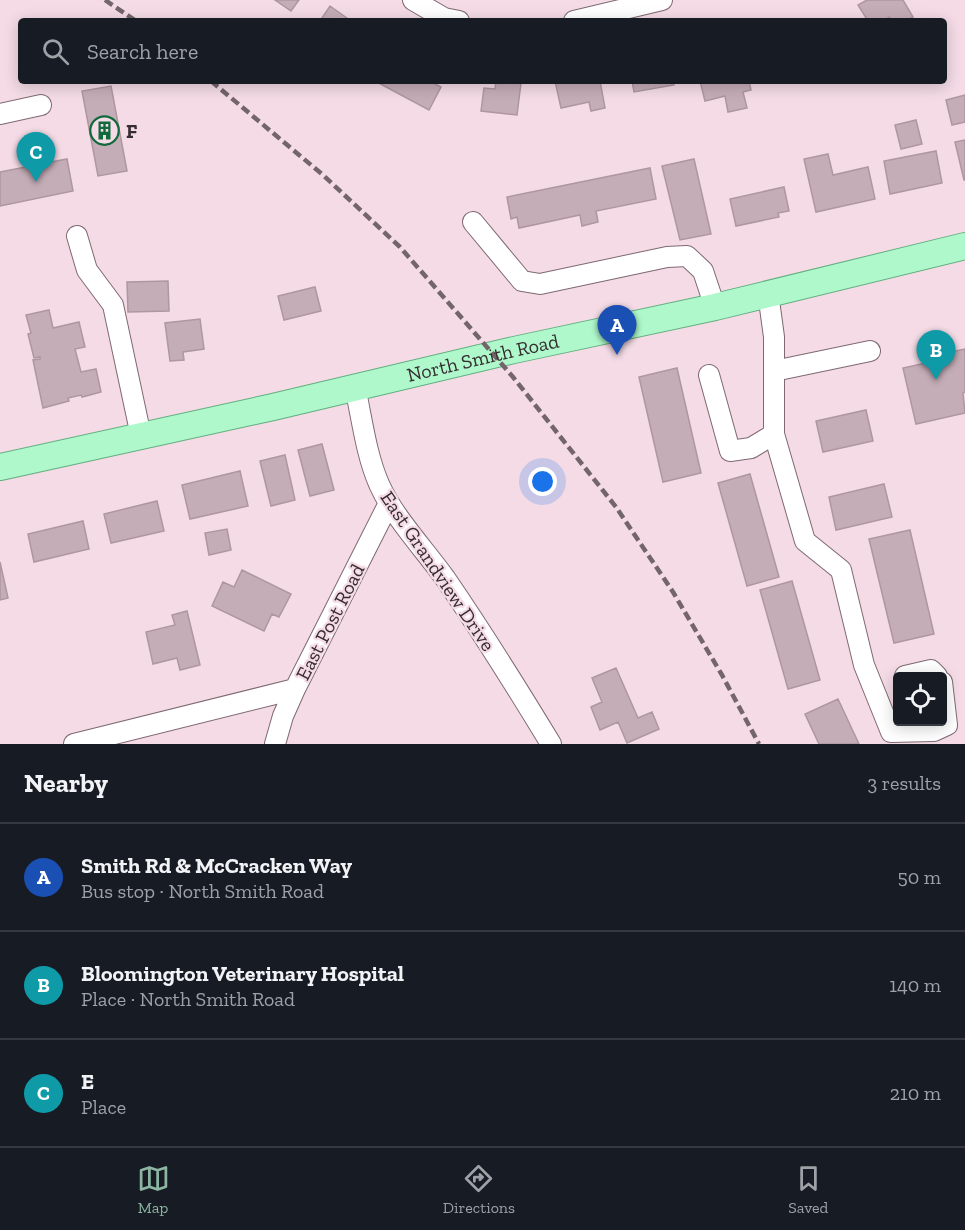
<!DOCTYPE html>
<html lang="en">
<head>
<meta charset="utf-8">
<style>
	body { margin:0; font-family:"Zilla Slab",serif; background:#20242c; color:#f1f3f6 }
	.controls { position:absolute; right:18px; bottom:18px; display:grid; overflow:hidden; border-radius:6px; box-shadow:0 3px 15px #0003 }
	.controls button { width:54px; height:54px; display:grid; place-items:center; padding:0; border:0; border-bottom:2px solid #363941; background:#171b24; color:#f1f3f6; font:30px sans-serif }
	.you { position:absolute; left:543px; top:482px; width:21px; height:21px; margin:-15px; border:4px solid #fff; border-radius:50%; background:#1a73e8; box-shadow:0 0 0 9px #1a73e833 }
	.badge { display:grid; place-items:center; width:39px; height:39px; border-radius:50%; background:#8cb5a2; color:#fff; font-size:20px; font-weight:700 }
	.pin { position:absolute; translate:-50% -50px; filter:drop-shadow(0 2px 3px #0008) }
	.pin::after { content:''; position:absolute; top:32px; width:21px; height:18px; background:inherit; clip-path:polygon(0 0,100% 0,50% 100%) }
	.list { margin:0; padding:0; list-style:none }
	h2 { display:flex; justify-content:space-between; align-items:center; height:78px; margin:0; padding:0 24px; font-size:26px }
	h2 small { font-size:20px; font-weight:400; color:#9ea1a6 }
	.list li { display:grid; grid-template-columns:39px 1fr auto; gap:18px; align-items:center; box-sizing:border-box; height:108px; padding:0 24px; border-top:2px solid #363941 }
	.list b { display:block; font-size:22px; white-space:nowrap }
	.list p { margin:0; font-size:20px; white-space:nowrap; color:#9ea1a6 }
	.list em { font-size:20px; font-style:normal; color:#9ea1a6 }
	.icon { flex:none; width:33px; height:33px; fill:none; stroke:currentColor; stroke-width:2; stroke-linecap:round; stroke-linejoin:round }
	.map { position:relative; flex:none; width:965px; height:744px; overflow:hidden }
	.search { position:absolute; background:#171b24; box-shadow:0 3px 15px #0003; left:18px; right:18px; top:18px; height:66px; display:flex; align-items:center; gap:15px; box-sizing:border-box; padding:0 21px; border-radius:6px; color:#9ea1a6; font-size:22px }
	.sheet { height:402px; background:#171b24 }
	nav { display:flex; justify-content:space-around; align-items:center; box-sizing:border-box; height:84px; border-top:2px solid #363941; background:#171b24; font-size:16px; color:#9ea1a6 }
	nav a { display:grid; justify-items:center; gap:3px }
	nav .on { color:#8cb5a2 }
	.map>svg:first-child { display:block }
	.building { fill:#c5adb7; stroke:#ae97a1; stroke-width:1.5 }
	.lines { fill:none; stroke-linecap:round; stroke-linejoin:round }
	.minor-casing { stroke:#7e6972; stroke-width:22 }
	.major-casing { stroke:#62ae7f; stroke-width:28 }
	.minor { stroke:#fff; stroke-width:20 }
	.major { stroke:#aff8cb; stroke-width:26 }
	.rail { stroke:#73656a; stroke-width:4.5; stroke-dasharray:9 4.5; stroke-linecap:butt }
	.labels { text-anchor:middle; stroke-width:4.5; stroke-linejoin:round; paint-order:stroke }
	.poi-label { font-size:20px; font-weight:bold; fill:#362d30; stroke:#f4dbe6; text-anchor:start }
	.street-label { font-size:20px; fill:#362d30; stroke:#f4dbe6 }
</style>
</head>
<body>
<div class="map">
<svg width="965" height="744" viewBox="0 0 965 744">
	<rect width="100%" height="100%" fill="#f4dbe6"/>
	<path class="building" d="M275,0H299L291,11Z
		M867,0H903L913,17L906,21H892L889,17L883,21H868L858,5Z
		M330,6L351,21H320Z
		M375,81H430L441,87L429,110Z
		M496,81L521,83L517,115L481,111L484,88L495,89Z
		M555,81H600L605,108L591,111L589,102L561,108Z
		M632,81H673L674,85L634,92Z
		M700,81H749L751,90L743,92L747,108L728,112L725,96L705,101Z
		M111,86L127,171L98,176L82,91Z
		M965,95V122L952,125L946,100Z
		M916,120L922,144L901,149L895,125Z
		M965,140V180H964L955,142Z
		M936,151L942,183L890,194L884,161Z
		M828,154L833,175L868,167L875,199L816,212L804,159Z
		M67,159L73,191L0,206V172Z
		M694,159L711,234L680,240L662,166Z
		M650,168L656,199L596,211L598,222L582,226L580,215L519,228L517,217L511,219L507,197Z
		M784,187L789,211L778,213L779,217L736,226L730,199Z
		M168,281L169,311L128,312L127,282Z
		M315,287L321,311L284,320L278,296Z
		M49,310L53,328L79,322L85,347L75,349L81,372L96,369L101,392L82,397L81,395L68,398L69,401L43,408L33,360L40,359V357L34,358L28,334L31,333L26,315Z
		M200,319L204,349L183,352L184,360L170,361L165,323Z
		M965,349V392L963,393L965,413L916,424L903,368L953,357L951,352Z
		M677,368L701,473L663,482L639,377Z
		M866,410L873,441L823,452L816,421Z
		M322,444L334,490L310,496L298,450Z
		M285,455L295,500L271,506L260,461Z
		M240,471L248,506L190,519L182,485Z
		M750,474L779,577L747,586L718,483Z
		M884,484L892,517L836,530L829,497Z
		M157,501L164,531L111,543L104,514Z
		M83,521L89,549L34,562L28,534Z
		M227,529L231,550L209,555L205,533Z
		M910,530L934,634L894,643L869,539Z
		M0,562L8,598L0,600Z
		M242,570L291,594L279,617L272,614L264,631L212,606L223,582L234,587Z
		M792,581L820,680L788,689L760,590Z
		M187,611L200,665L180,670L177,658L153,664L146,632L175,625L172,615Z
		M616,668L638,718L652,712L659,729L627,743L618,722L600,730L591,707L602,702L592,678Z
		M838,699L859,744H819L805,714Z"/>
	<g class="lines">
		<defs>
			<path id="minor" d="M413,0L444,18L459,21
				M574,21L662,0
				M0,114L41,105
				M473,222L522,281L540,284L667,257L687,256L703,271L715,307
				M77,236L87,270L113,305L141,436
				M768,293L774,337V434L805,541L841,570L864,665L891,732L934,731L947,725L942,682
				M774,371L870,351
				M709,375L730,451L751,448L774,434
				M355,387C362,419 366,454 379,484C393,516 424,549 445,578C482,632 517,688 551,744
				M905,676L931,670L937,676
				M74,744L295,689
				M275,744L283,716L295,689L389,503"/>
			<g id="major">
				<path id="s1" d="M0,467L273,407L514,350L715,307L965,246"/>
			</g>
		</defs>
		<use href="#minor" class="minor-casing"/>
		<use href="#major" class="major-casing"/>
		<use href="#minor" class="minor"/>
		<use href="#major" class="major"/>
		<path class="rail" d="M105,0L136,21
			M211,81L323,175L400,247L513,377L616,507L673,592L722,675L759,744"/>
	</g>
	<defs>
		<symbol id="building-ring" viewBox="-11 -11 22 22"><circle r="9.5" fill="#f4dbe6" stroke="#116a3c" stroke-width="1.5"/><path d="M-4-6H4V6H1V3H-1V6H-4ZM-2.5-4.3h1.7v1.8h-1.7ZM.8-4.3h1.7v1.8H.8ZM-2.5-1h1.7V.8h-1.7ZM.8-1h1.7V.8H.8Z" fill="#116a3c"/></symbol>
	</defs>
	<g fill-rule="evenodd">
		<use href="#building-ring" x="88" y="114" width="33" height="33"/>
	</g>
	<g class="labels">
		<g class="poi-label">
			<text x="126" y="138">F</text>
		</g>
		<g class="street-label">
			<text dy="7" stroke="none"><textPath href="#s1" startOffset="495">North Smith Road</textPath></text>
			<text transform="translate(438 571) rotate(56)" y="7">East Grandview Drive</text>
			<text transform="translate(330 622) rotate(-63)" y="7">East Post Road</text>
		</g>
	</g>
</svg>
<div class="controls">
<button><svg class="icon" aria-label="locate" viewBox="0 0 24 24"><circle cx="12" cy="12" r="6"/><path d="M12 2v4M12 18v4M2 12h4M18 12h4"/></svg></button>
</div>
<div class="you"></div>
<div class="pin badge" style="left:617px;top:355px;background:#1a4fb4">A</div>
<div class="pin badge" style="left:936px;top:380px;background:#0f9aa8">B</div>
<div class="pin badge" style="left:36px;top:182px;background:#0f9aa8">C</div>
<div class="search"><svg class="icon" aria-label="search" viewBox="0 0 24 24"><circle cx="10" cy="10" r="6"/><path d="M15 15l6 6"/></svg>Search here</div>
</div>
<section class="sheet">
<h2>Nearby<small>3 results</small></h2>
<ul class="list">
<li><span class="badge" style="background:#1a4fb4">A</span><div><b>Smith Rd &amp; McCracken Way</b><p>Bus stop · North Smith Road</p></div><em>50 m</em></li>
<li><span class="badge" style="background:#0f9aa8">B</span><div><b>Bloomington Veterinary Hospital</b><p>Place · North Smith Road</p></div><em>140 m</em></li>
<li><span class="badge" style="background:#0f9aa8">C</span><div><b>E</b><p>Place</p></div><em>210 m</em></li>
</ul>
</section>
<nav>
<a class="on"><svg class="icon" aria-label="map" viewBox="0 0 24 24"><path d="M3 6l6-2 6 2 6-2v14l-6 2-6-2-6 2zM9 4v14M15 6v14"/></svg>Map</a>
<a><svg class="icon" aria-label="directions" viewBox="0 0 24 24"><path d="M12 3l9 9-9 9-9-9zM9 14v-3h6M13 9l2 2-2 2"/></svg>Directions</a>
<a><svg class="icon" aria-label="saved" viewBox="0 0 24 24"><path d="M7 4h10v16l-5-4-5 4z"/></svg>Saved</a>
</nav>
</body>
</html>
